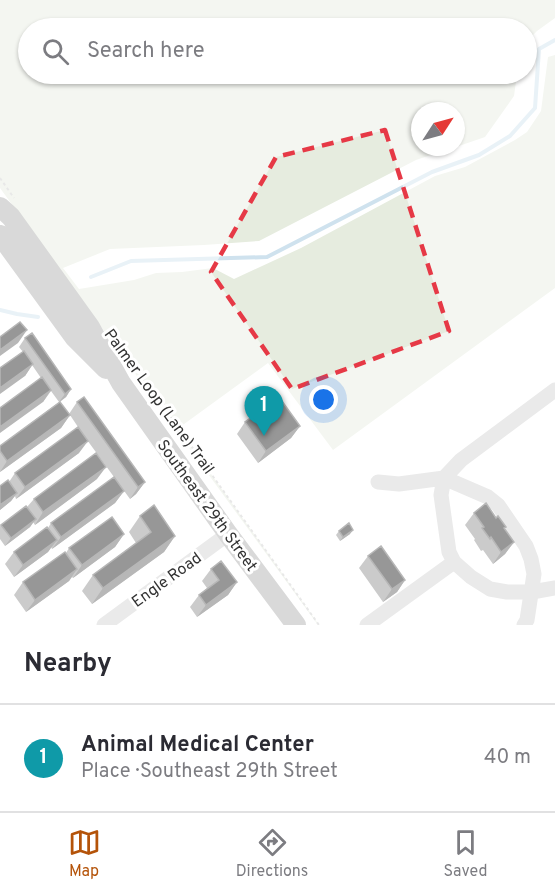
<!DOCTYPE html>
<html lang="en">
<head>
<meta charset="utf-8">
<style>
	body { margin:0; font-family:Overpass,sans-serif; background:#f2f2f3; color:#2b2b33 }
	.compass { position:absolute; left:411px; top:102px; width:54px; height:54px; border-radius:50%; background:#fff; box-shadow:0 2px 4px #0004; rotate:54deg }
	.you { position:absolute; left:324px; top:400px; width:21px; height:21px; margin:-15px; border:4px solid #fff; border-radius:50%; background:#1a73e8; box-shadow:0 0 0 9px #1a73e833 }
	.badge { display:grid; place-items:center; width:39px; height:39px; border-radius:50%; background:#b45309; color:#fff; font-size:20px; font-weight:700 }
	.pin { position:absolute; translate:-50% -50px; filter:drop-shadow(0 2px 3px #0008) }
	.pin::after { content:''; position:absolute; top:32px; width:21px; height:18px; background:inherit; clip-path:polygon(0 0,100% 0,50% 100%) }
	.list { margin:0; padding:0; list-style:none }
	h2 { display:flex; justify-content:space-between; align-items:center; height:78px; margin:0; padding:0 24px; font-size:26px }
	h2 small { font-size:20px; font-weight:400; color:#7c7c81 }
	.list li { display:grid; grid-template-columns:39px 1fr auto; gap:18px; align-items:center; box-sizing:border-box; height:108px; padding:0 24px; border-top:2px solid #e1e1e2 }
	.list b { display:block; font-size:22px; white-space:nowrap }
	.list p { margin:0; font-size:20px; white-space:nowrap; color:#7c7c81 }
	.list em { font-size:20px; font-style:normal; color:#7c7c81 }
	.icon { flex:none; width:33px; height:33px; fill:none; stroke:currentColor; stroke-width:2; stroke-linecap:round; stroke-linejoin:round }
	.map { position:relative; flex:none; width:555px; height:625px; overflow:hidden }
	.search { position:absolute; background:#fff; box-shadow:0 2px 4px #0004; left:18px; right:18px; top:18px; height:66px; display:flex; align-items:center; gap:15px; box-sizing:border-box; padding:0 21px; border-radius:33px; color:#7c7c81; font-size:22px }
	.sheet { height:186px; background:#fff }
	nav { display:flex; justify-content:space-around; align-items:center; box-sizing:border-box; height:84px; border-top:2px solid #e1e1e2; background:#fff; font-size:16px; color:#7c7c81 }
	nav a { display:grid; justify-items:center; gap:3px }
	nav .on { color:#b45309 }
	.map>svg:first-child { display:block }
	.green { fill:#e6ecdf }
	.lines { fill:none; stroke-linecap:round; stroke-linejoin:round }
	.stream { stroke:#cfe2ee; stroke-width:4 }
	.path { stroke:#cdcdcd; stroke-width:2; stroke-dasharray:3 3; stroke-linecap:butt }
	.minor { stroke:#d0d0d0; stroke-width:15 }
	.major { stroke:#ababab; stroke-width:20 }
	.wall { fill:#8c8c8c }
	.shaded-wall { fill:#5f5f5f }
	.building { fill:#1a1a1a; stroke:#5f5f5f; stroke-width:1.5 }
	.marked { fill:none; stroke:#e63946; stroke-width:4.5; stroke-dasharray:12 8; stroke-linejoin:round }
	.labels { text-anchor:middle; stroke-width:6; stroke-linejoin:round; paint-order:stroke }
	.street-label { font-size:16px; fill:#333; stroke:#fff }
</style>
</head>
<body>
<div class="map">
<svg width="555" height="625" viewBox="0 0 555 625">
	<rect width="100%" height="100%" fill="#fff"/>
	<path class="green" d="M0,0H555V18L537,31L527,41L526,28H28V74H517L514,96L485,137L456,147V111H420V147H455L416,160L259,241L204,245L110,249L63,268L79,289L134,280L156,273L182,272L213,268L234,279L301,248L435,176L465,167L515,140L527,132L541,111L548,57L555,55V288L333,450L268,363L180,427L111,334L319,625H318L0,188Z"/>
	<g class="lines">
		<path class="stream" d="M91,277L131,261L267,257L432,172L479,155L510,136L535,108L539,49L555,40
			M0,310L17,314L38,317"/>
		<path class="path" d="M0,178L14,198
			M115,339L319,625"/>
		<path class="minor" d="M555,390L461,460L444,478L441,495L449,552L454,562L471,577L490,589L507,592H532L555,588
			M378,482L399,484L444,478L488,497L498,505L526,546L531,559L534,574L527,620L524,625
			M104,625L228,534
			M367,625L454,562"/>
		<path class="major" d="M0,207L11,217L90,327L121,383L228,534L296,625
			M0,235L75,338L106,369"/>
	</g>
	<path class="wall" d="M25,338L71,389L66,397L60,402L69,414L77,402L145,482L136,494L130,499L117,481L124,491L115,503L52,549L51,547L48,552L14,577L5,564L14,552L48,528L51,523L114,477L82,433L79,453L16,499L15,496L11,501L0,510V486L9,482L15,473L78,427L70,415L61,428L0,472V446L59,402L51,391L43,402L41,378L32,365L25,376L23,352L19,347Z
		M245,422L300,426L291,438L258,463L237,434Z
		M97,479L35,525L33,522L30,527L5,546L0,539V526L1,525L27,507L34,499Z
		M474,513L496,518L514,542L505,554L493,564L483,550L481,551L474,540L475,539L465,525Z
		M140,516L175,536L164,552L92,604L82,591L93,575L136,543L129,532Z
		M339,531L350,534L340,541L336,535Z
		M124,534L115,547L73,578L72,577L69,581L26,612L14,595L23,582L66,553L69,548Z
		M368,556L405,580L397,592L383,602L359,568Z
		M211,569L237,582L228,595L197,617L190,607L199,595L207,588L202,581Z"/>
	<path class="shaded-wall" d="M27,330L18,343L0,356V350Z
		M33,364L25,376L0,394V388Z
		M71,389L66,397L59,402L65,394Z
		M51,390L43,402L0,433V427Z
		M70,415L61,428L0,472L7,461Z
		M300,426L291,438L258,463L266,451Z
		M88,441L79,453L16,499L25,487Z
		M106,467L97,479L35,525L43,512Z
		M145,482L136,494L130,499L138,487Z
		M124,491L115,503L52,549L61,537Z
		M17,493L11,501L0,510V505Z
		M36,519L30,527L5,546L11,538Z
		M353,530L350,534L340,541L343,537Z
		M124,534L115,547L73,578L82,565Z
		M175,536L164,552L92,604L103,588Z
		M57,540L48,552L14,577L23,565Z
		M514,542L505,554L493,564L501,552Z
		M77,569L69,581L26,612L35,600Z
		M405,580L397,592L383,602L392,589Z
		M237,582L228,595L197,617L206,605Z"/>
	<path class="building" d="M20,322L27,330L0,350V337Z
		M32,333L71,389L65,394L25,338Z
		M24,351L33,364L0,388V368Z
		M42,377L51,390L0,427V408Z
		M84,397L145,482L138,487L77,402Z
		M279,397L300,426L266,451L245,422Z
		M60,402L70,415L7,461L0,451V446Z
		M78,427L88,441L25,487L15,473Z
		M96,453L106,467L43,512L34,499Z
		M114,477L124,491L61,537L51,523Z
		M8,480L17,493L0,505V486Z
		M486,503L496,518L498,516L506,527L504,528L514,542L501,552L491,537L490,539L482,528L484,527L474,513Z
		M154,505L175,536L103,588L93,575L151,532L140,516Z
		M26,506L36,519L11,538L1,525Z
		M112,517L124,534L82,565L69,548Z
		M349,523L353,530L343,537L339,531Z
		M47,527L57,540L23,565L14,552Z
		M381,546L405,580L392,589L368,556Z
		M65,552L77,569L35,600L23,582Z
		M221,561L237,582L206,605L199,595L219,580L211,569Z"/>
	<path d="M0 0H555V625H0ZM385,130L449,331L292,389L211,272L276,157Z" fill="#fff" fill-opacity=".55" fill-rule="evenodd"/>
	<path class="marked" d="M385,130L449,331L292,389L211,272L276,157Z"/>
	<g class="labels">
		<g class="street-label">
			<text transform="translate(160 401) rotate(54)" y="6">Palmer Loop (Lane) Trail</text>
			<text transform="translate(208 505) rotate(54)" y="6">Southeast 29th Street</text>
			<text transform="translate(166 579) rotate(-36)" y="6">Engle Road</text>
		</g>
	</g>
</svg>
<svg class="compass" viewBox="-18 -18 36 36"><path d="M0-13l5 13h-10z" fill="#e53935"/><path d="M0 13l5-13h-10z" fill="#7c7c81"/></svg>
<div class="you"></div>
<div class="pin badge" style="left:264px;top:436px;background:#0f9aa8">1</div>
<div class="search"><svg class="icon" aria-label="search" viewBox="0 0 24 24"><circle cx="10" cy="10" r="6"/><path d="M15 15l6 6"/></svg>Search here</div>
</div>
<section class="sheet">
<h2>Nearby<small></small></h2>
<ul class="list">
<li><span class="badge" style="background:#0f9aa8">1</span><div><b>Animal Medical Center</b><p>Place · Southeast 29th Street</p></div><em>40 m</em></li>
</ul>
</section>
<nav>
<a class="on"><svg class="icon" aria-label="map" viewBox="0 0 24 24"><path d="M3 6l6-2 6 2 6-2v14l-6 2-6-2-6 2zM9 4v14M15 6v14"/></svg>Map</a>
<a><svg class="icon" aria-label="directions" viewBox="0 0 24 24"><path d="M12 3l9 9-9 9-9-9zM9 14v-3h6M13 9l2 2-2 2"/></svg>Directions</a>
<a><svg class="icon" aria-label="saved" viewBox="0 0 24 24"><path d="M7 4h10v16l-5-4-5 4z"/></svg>Saved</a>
</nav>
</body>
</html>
